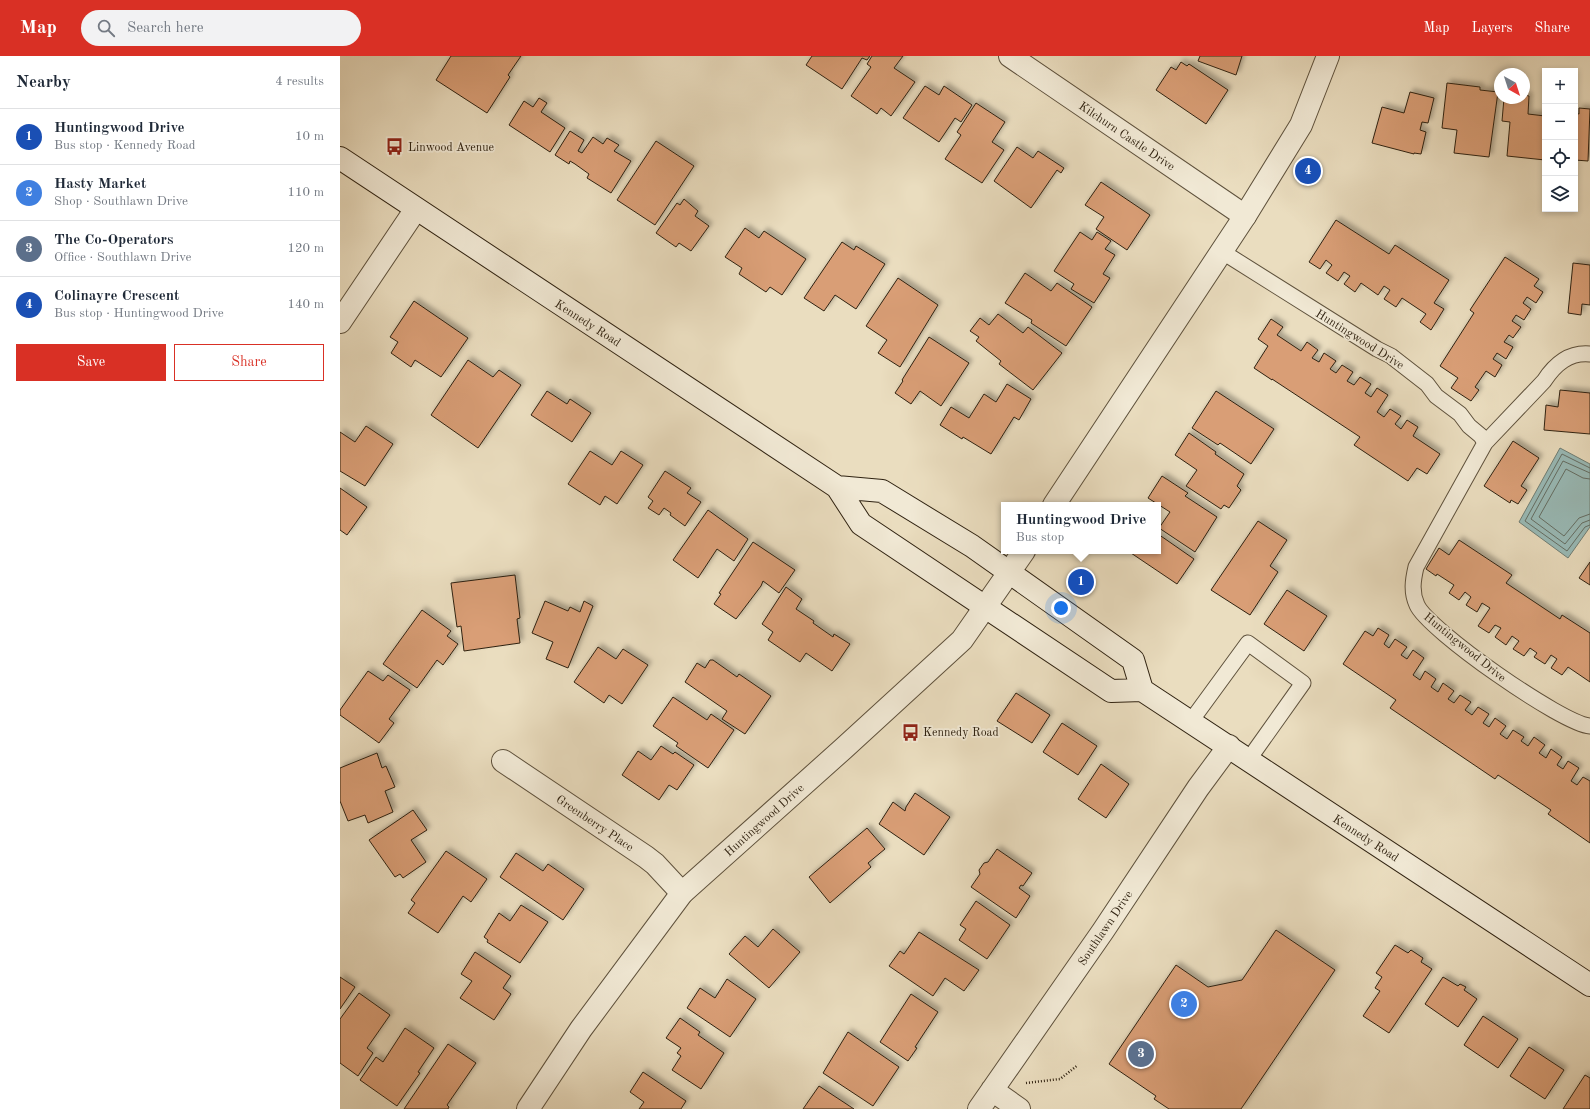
<!DOCTYPE html>
<html lang="en">
<head>
<meta charset="utf-8">
<style>
	body { margin:0; font-family:"Old Standard TT",serif; background:#f2f2f3; color:#1f2937 }
	.controls { position:absolute; right:12px; top:12px; display:grid; overflow:hidden; border-radius:0px; box-shadow:0 2px 6px #0003 }
	.controls button { width:36px; height:36px; display:grid; place-items:center; padding:0; border:0; border-bottom:1px solid #e0e1e3; background:#fff; color:#1f2937; font:20px sans-serif }
	.compass { position:absolute; left:1154px; top:12px; width:36px; height:36px; border-radius:50%; background:#fff; box-shadow:0 2px 6px #0003; rotate:141deg }
	.you { position:absolute; left:721px; top:552px; width:14px; height:14px; margin:-10px; border:3px solid #fff; border-radius:50%; background:#1a73e8; box-shadow:0 0 0 6px #1a73e833 }
	.badge { display:grid; place-items:center; width:26px; height:26px; border-radius:50%; background:#d93025; color:#fff; font-size:13px; font-weight:700 }
	.pin { position:absolute; translate:-50% -50%; border:2px solid #fff; box-shadow:0 1px 4px #0006 }
	.popup { position:absolute; left:661px; top:446px; width:160px; height:52px; box-sizing:border-box; display:grid; place-content:center; border-radius:0px; background:#fff; filter:drop-shadow(0 1px 3px #0005); font-size:13px; white-space:nowrap; color:#747a83 }
	.popup b { font-size:15px; color:#1f2937 }
	.popup::after { content:''; position:absolute; left:50%; top:100%; margin-left:-8px; border:8px solid transparent; border-top-color:#fff }
	.list { margin:0; padding:0; list-style:none }
	h2 { display:flex; justify-content:space-between; align-items:center; height:52px; margin:0; padding:0 16px; font-size:17px }
	h2 small { font-size:13px; font-weight:400; color:#747a83 }
	.list li { display:grid; grid-template-columns:26px 1fr auto; gap:12px; align-items:center; box-sizing:border-box; height:56px; padding:0 16px; border-top:1px solid #e0e1e3 }
	.list b { display:block; font-size:15px; white-space:nowrap }
	.list p { margin:0; font-size:13px; white-space:nowrap; color:#747a83 }
	.list em { font-size:13px; font-style:normal; color:#747a83 }
	.actions { display:flex; gap:8px; padding:12px 16px }
	.actions a { flex:1; padding:9px 0; border:1px solid #d93025; border-radius:0px; text-align:center; font-size:14px; color:#d93025 }
	.actions .main { background:#d93025; color:#fff }
	.icon { flex:none; width:22px; height:22px; fill:none; stroke:currentColor; stroke-width:2; stroke-linecap:round; stroke-linejoin:round }
	.map { position:relative; flex:none; width:1250px; height:1053px; overflow:hidden }
	header { display:flex; align-items:center; gap:24px; box-sizing:border-box; height:56px; padding:0 20px; background:#d93025; color:#fff }
	header strong { font-size:19px }
	nav { display:flex; gap:22px; margin-inline-start:auto; font-size:14px }
	.search { width:280px; height:36px; background:#f2f2f3; display:flex; align-items:center; gap:10px; box-sizing:border-box; padding:0 14px; border-radius:22px; color:#747a83; font-size:15px }
	main { display:flex }
	aside { flex:1; background:#fff }
	.map>svg:first-child { display:block }
	.water { fill:#99bbb8; stroke:#6f7e75 }
	.lines { fill:none; stroke-linecap:round; stroke-linejoin:round }
	.shore { stroke:#646e64; stroke-width:1 }
	.building { fill:#d99e76; stroke:#2f2211; filter:url(#shadow) }
	.service-casing { stroke:#5e513c; stroke-width:17 }
	.minor-casing { stroke:#5e513c; stroke-width:24 }
	.tertiary-casing { stroke:#5e513c; stroke-width:24 }
	.secondary-casing { stroke:#2f2211; stroke-width:24 }
	.path { stroke:#2f2211; stroke-width:2.5; stroke-dasharray:1 2; stroke-linecap:butt }
	.service { stroke:#f1e9d5; stroke-width:15 }
	.minor { stroke:#f1e9d5; stroke-width:22 }
	.tertiary { stroke:#f1e9d5; stroke-width:22 }
	.secondary { stroke:#f1e9d5; stroke-width:22 }
	.labels { text-anchor:middle; stroke-width:3.5; stroke-linejoin:round; paint-order:stroke }
	.street-label { font-size:12px; fill:#2f2211; stroke:#f1e9d5 }
	.poi-label { font-size:12px; fill:#2f2211; stroke:#f1e9d5; text-anchor:start }
</style>
</head>
<body>
<header>
<strong>Map</strong>
<div class="search"><svg class="icon" aria-label="search" viewBox="0 0 24 24"><circle cx="10" cy="10" r="6"/><path d="M15 15l6 6"/></svg>Search here</div>
<nav><a>Map</a><a>Layers</a><a>Share</a></nav>
</header>
<main>
<aside>
<h2>Nearby<small>4 results</small></h2>
<ul class="list">
<li><span class="badge" style="background:#1a4fb4">1</span><div><b>Huntingwood Drive</b><p>Bus stop · Kennedy Road</p></div><em>10 m</em></li>
<li><span class="badge" style="background:#3f7fe0">2</span><div><b>Hasty Market</b><p>Shop · Southlawn Drive</p></div><em>110 m</em></li>
<li><span class="badge" style="background:#5c6f8a">3</span><div><b>The Co-Operators</b><p>Office · Southlawn Drive</p></div><em>120 m</em></li>
<li><span class="badge" style="background:#1a4fb4">4</span><div><b>Colinayre Crescent</b><p>Bus stop · Huntingwood Drive</p></div><em>140 m</em></li>
</ul>
<div class="actions"><a class="main">Save</a><a>Share</a></div>
</aside>
<div class="map">
<svg width="1250" height="1053" viewBox="0 0 1250 1053">
	<defs>
		<filter id="shadow"><feDropShadow dx="3.5" dy="-3.5" stdDeviation="2" flood-color="#0004"/></filter>
	</defs>
	<rect width="100%" height="100%" fill="#eaddbf"/>
	<filter id="stains"><feTurbulence type="fractalNoise" baseFrequency=".005" numOctaves="4"/><feColorMatrix values="0 0 0 0 .2 0 0 0 0 .09 0 0 0 0 .02 0 0 0 .5 -.17"/></filter>
	<radialGradient id="worn" r=".72"><stop offset=".6" stop-color="#630" stop-opacity="0"/><stop offset="1" stop-color="#630" stop-opacity=".3"/></radialGradient>
	<path class="water" d="M1220,392L1250,408V471L1228,502L1179,466Z"/>
	<g class="lines">
		<path class="shore" d="M1250,412L1222,398L1185,465L1227,495L1245,471L1250,469
			M1250,417L1223,405L1191,463L1225,488L1242,467L1250,464
			M1250,423L1243,422L1226,413L1199,461L1224,480L1239,462L1250,458"/>
	</g>
	<path class="building" d="M111,0H181L168,19L170,21L147,57L96,24Z
		M472,0H530L527,4L522,2L502,33L466,9Z
		M532,0H563L554,12L575,26L551,60L541,52L537,58L511,40L531,11L527,8Z
		M860,0H902L896,19L858,5Z
		M841,6L847,10L849,8L888,34L866,68L816,34L831,11L836,14Z
		M1107,27L1140,31V34L1158,36L1149,101L1114,97L1117,74L1102,72Z
		M585,30L599,39L604,30L632,49L621,66L615,62L599,86L563,62Z
		M1070,36L1094,42L1088,67L1082,66L1080,74L1086,76L1081,98L1074,97V98L1032,87L1042,51L1064,57Z
		M1184,39L1189,40L1188,58L1205,60V104L1167,100L1170,66L1162,65L1164,42H1184Z
		M199,42L207,47L201,56L225,72L210,96L169,69L184,45L193,51Z
		M636,47L665,66L652,86L664,94L642,127L605,103L621,79L617,76Z
		M1239,52L1250,53L1248,105L1235,104V57L1239,58Z
		M230,75L244,84L238,95L242,97L253,81L263,88L267,82L279,89L274,95L291,105L271,137L247,122L249,118L235,108L230,105L229,108L215,99Z
		M316,85L354,110L315,169L277,144Z
		M677,91L693,102L698,95L724,112L721,117L717,114L691,152L654,125Z
		M761,126L810,159L787,194L756,173L764,161L745,149Z
		M344,143L358,155L355,160L369,170L351,195L339,187L336,191L316,177L337,147L340,149Z
		M996,164L1049,198L1055,189L1109,224L1094,247L1104,253L1091,274L1080,266L1086,258L1062,242L1056,251L1044,243L1050,234L1044,230L1038,239L1021,227L1015,236L1004,228L1010,220L1004,216L998,225L986,217L992,209L986,204L980,213L969,206Z
		M405,172L419,182L424,175L466,203L442,239L430,231L426,236L399,218L402,212L385,201Z
		M740,176L752,184L757,176L771,185L765,193L775,199L763,218L770,222L754,247L731,233L734,228L714,215Z
		M502,186L514,194L516,190L545,208L516,253L495,239L484,255L464,242Z
		M1165,201L1199,223L1194,230L1203,236L1196,247L1187,241L1183,247L1191,253L1184,264L1176,259L1172,265L1181,271L1173,282L1169,279L1164,286L1173,291L1166,303L1157,297L1153,303L1162,309L1155,321L1146,315L1135,331L1139,334L1131,345L1111,332L1118,322L1100,310L1134,257L1130,254Z
		M1233,207L1250,209V249L1242,248L1241,259L1228,257Z
		M685,217L711,235L717,227L752,251L726,290L691,267L692,264L665,247Z
		M558,222L598,249L560,311L538,297L547,284L526,270Z
		M74,245L128,282L101,321L75,304L71,311L51,297L58,286L50,281Z
		M658,258L683,277L688,271L722,297L693,334L659,308L661,305L636,285L639,281L630,275L640,262L649,269Z
		M931,263L943,271L937,279L961,295L967,286L978,294L972,302L979,306L984,297L996,305L990,313L996,317L1002,309L1013,316L1007,325L1014,329L1020,321L1031,328L1025,337L1031,341L1037,332L1048,339L1037,356L1044,361L1050,353L1061,360L1055,368L1061,373L1067,364L1078,371L1073,380L1100,398L1087,418L1077,412L1068,425L1014,389L1020,381L932,323V324L914,312L928,290L918,283Z
		M589,281L629,307L601,350L580,335L571,348L555,337L563,325L562,324Z
		M128,304L153,321L159,314L181,329L138,392L91,359Z
		M667,328L691,343L679,364L674,361L651,398L623,381L622,383L600,369L611,351L629,362L644,338L656,346Z
		M1220,334L1250,337V378L1204,374L1206,349L1218,351Z
		M207,335L227,348L230,343L251,357L232,386L191,359Z
		M876,335L934,373L911,408L880,387L878,389L852,372Z
		M26,370L53,388L25,430L0,415V376L15,386Z
		M849,377L876,396L875,398L904,418L897,430L901,434L889,452L884,449L881,453L846,430L857,414L835,399Z
		M1173,385L1199,402L1181,430L1187,434L1178,448L1171,444L1170,447L1144,430Z
		M250,395L272,409L281,395L303,409L277,448L265,440L260,449L228,428Z
		M325,415L351,432L347,437L361,446L345,470L330,459L331,457L324,452L319,459L308,452L313,445L308,441Z
		M822,420L848,437L845,440L877,461L855,496L819,472L830,456L808,442Z
		M0,432L27,451L7,479L0,474Z
		M368,454L408,483L394,505L377,493L358,522L333,504Z
		M918,465L947,484L930,510L938,516L910,559L871,534Z
		M818,478L854,503L837,528L788,495H818Z
		M1119,484L1172,519L1166,527L1220,563L1222,559L1250,577V626L1228,611L1222,619L1211,612L1217,603L1211,599L1205,608L1194,601L1197,597L1190,592L1184,600L1173,593L1179,585L1172,580L1166,589L1155,581L1161,572L1155,569L1149,577L1138,570L1150,552L1142,547L1137,556L1126,549L1131,541L1125,536L1119,544L1109,537L1114,529L1097,518L1096,520L1086,513L1099,492L1109,499Z
		M413,486L455,514L439,537L423,525L421,530L396,563L374,548L381,538L379,537Z
		M1250,506V529L1239,522Z
		M175,519L180,562L177,563L180,587L124,595L121,570L117,571L111,527Z
		M446,531L462,543L456,553L474,565L473,567L493,581L494,578L510,588L492,615L466,597L460,606L428,584L433,576L422,568Z
		M947,534L987,560L964,595L924,568Z
		M205,545L228,555L230,551L240,556L244,545L253,550L228,612L206,603L213,586L192,577Z
		M82,554L111,575L107,580L118,588L103,609L97,604L77,632L43,608Z
		M1038,572L1049,579L1044,588L1049,592L1055,583L1067,591L1061,599L1067,603L1073,594L1084,602L1073,619L1080,624L1085,615L1096,623L1091,631L1098,636L1103,627L1114,635L1108,643L1114,647L1120,639L1131,646L1125,654L1132,659L1138,651L1149,658L1143,667L1149,671L1155,662L1166,670L1160,678L1167,683L1173,674L1184,681L1181,685L1188,690L1194,681L1205,689L1199,697L1206,702L1211,693L1222,701L1217,709L1223,713L1228,705L1239,712L1231,725L1237,729L1243,721L1250,725V787L1208,758L1211,754L1158,719L1155,723L1050,652L1056,644L1003,608L1025,575L1033,580Z
		M258,591L276,603L283,593L308,609L282,648L269,639L264,647L234,626Z
		M370,604H373L397,621L399,618L431,640L405,678L382,663L387,655L345,626L357,607L365,612Z
		M28,615L43,625L48,619L70,634L49,663L54,667L39,687L0,659V654Z
		M676,637L710,659L692,687L657,665Z
		M333,641L367,664L371,658L394,674L368,712L336,690L338,687L313,670Z
		M722,667L757,690L738,719L703,696Z
		M321,690L333,698L335,696L354,709L337,734L329,729L319,744L282,719L298,695L311,704Z
		M37,697L42,712L46,710L55,731L45,735L53,756L28,767L25,759L8,765L0,745V712Z
		M761,708L789,728L766,762L738,743Z
		M575,737L610,761L584,799L539,768L553,746L565,755L566,751Z
		M73,754L87,774L71,784L86,806L63,822L60,818L55,821L29,784Z
		M527,772L545,793L528,807L531,811L490,847L469,821Z
		M657,793L692,817L683,830L681,829L679,832L690,840L676,862L631,831L640,818L639,814L644,807L648,806Z
		M106,795L147,823L131,846L123,840L98,877L68,857L75,847L71,844Z
		M176,797L203,815L208,808L244,833L223,864L160,821Z
		M636,845L670,869L647,903L619,884L626,873L620,869Z
		M181,849L208,866L180,907L147,886L148,884L144,881L159,857L170,865Z
		M433,873L460,896L429,932L389,898L405,880L418,891Z
		M936,874L995,914L901,1053H829L814,1043L816,1040L769,1008L836,909L868,931L902,924Z
		M579,876L639,914L624,935L605,922L593,940L549,910L560,895L564,898Z
		M1055,889L1068,897L1071,894L1083,902L1081,906L1092,913L1049,977L1023,960L1040,935L1035,932L1042,921L1036,917Z
		M135,896L171,920L163,932L171,938L154,964L120,942L132,925L121,918Z
		M0,921L15,931L0,953Z
		M1103,921L1118,930L1120,928L1126,931L1124,934L1137,943L1118,971L1085,948Z
		M387,923L416,943L390,981L347,952L360,932L375,942Z
		M19,937L50,959L27,992L33,997L18,1020L0,1007V963Z
		M571,938L598,956L575,991L577,992L568,1005L540,986Z
		M1143,960L1178,983L1158,1012L1124,989Z
		M340,962L360,976L358,979L384,997L361,1033L332,1014L341,1000L337,997L341,992L326,982Z
		M65,972L94,992L78,1016L80,1017L57,1050L20,1024L36,1001L43,1006Z
		M508,976L559,1011L533,1050L483,1017Z
		M108,988L136,1007L107,1049L109,1051L108,1053H64Z
		M1189,991L1224,1014L1205,1043L1170,1020Z
		M303,1016L346,1045L341,1053H299L304,1046L290,1036Z
		M1245,1019L1250,1022V1053H1223Z
		M479,1030L514,1053H463Z"/>
	<g class="lines">
		<defs>
			<path id="service" d="M881,195L1037,293L1051,300L1087,328L1096,340L1120,358L1129,370L1141,380L1145,387
				M1250,298C1229,296 1215,308 1204,325L1145,387L1076,511C1073,524 1071,536 1077,549C1088,574 1222,668 1250,670
				M851,665L908,587L963,627L909,703"/>
			<path id="minor" d="M670,0L905,160
				M0,266L76,153
				M163,705L306,801L315,808L342,837
				M652,1034L679,1053
				M639,1053L763,875L858,732L889,690"/>
			<path id="tertiary" d="M714,449L905,160L961,69L988,0
				M188,1053L241,973L342,837L503,693L622,584L684,495"/>
			<path id="secondary" d="M0,102L497,431L521,468L771,635L802,634L1250,929
				M497,431L542,435L632,490L793,604L802,634"/>
		</defs>
		<use href="#service" class="service-casing"/>
		<use href="#minor" class="minor-casing"/>
		<use href="#tertiary" class="tertiary-casing"/>
		<use href="#secondary" class="secondary-casing"/>
		<path class="path" d="M686,1027L720,1023L738,1009"/>
		<use href="#service" class="service"/>
		<use href="#minor" class="minor"/>
		<use href="#tertiary" class="tertiary"/>
		<use href="#secondary" class="secondary"/>
	</g>
	<defs>
		<symbol id="bus-bare" viewBox="-9 -9 18 18"><path d="M-5-6H5V4H4V6H2V4H-2V6H-4V4H-5ZM-3.5-4V0h7V-4ZM-3.5 1.2v1.5H-2V1.2ZM2 1.2v1.5H3.5V1.2Z" fill="#8f2418" stroke="#f1e9d5" stroke-width="2.5" paint-order="stroke"/></symbol>
	</defs>
	<g fill-rule="evenodd">
		<use href="#bus-bare" x="42" y="78" width="25" height="25"/>
		<use href="#bus-bare" x="558" y="664" width="25" height="25"/>
	</g>
	<g class="labels">
		<g class="street-label">
			<text transform="translate(787 80) rotate(34)" y="4">Kilchurn Castle Drive</text>
			<text transform="translate(248 267) rotate(33)" y="4">Kennedy Road</text>
			<text transform="translate(1020 283) rotate(32)" y="4">Huntingwood Drive</text>
			<text transform="translate(1125 591) rotate(39)" y="4">Huntingwood Drive</text>
			<text transform="translate(424 764) rotate(-42)" y="4">Huntingwood Drive</text>
			<text transform="translate(255 767) rotate(34)" y="4">Greenberry Place</text>
			<text transform="translate(1026 782) rotate(33)" y="4">Kennedy Road</text>
			<text transform="translate(765 872) rotate(-56)" y="4">Southlawn Drive</text>
		</g>
		<g class="poi-label">
			<text x="68" y="95">Linwood Avenue</text>
			<text x="583" y="680">Kennedy Road</text>
		</g>
	</g>
	<rect width="100%" height="100%" filter="url(#stains)"/>
	<rect width="100%" height="100%" fill="url(#worn)"/>
</svg>
<div class="controls">
<button>+</button>
<button>−</button>
<button><svg class="icon" aria-label="locate" viewBox="0 0 24 24"><circle cx="12" cy="12" r="6"/><path d="M12 2v4M12 18v4M2 12h4M18 12h4"/></svg></button>
<button><svg class="icon" aria-label="layers" viewBox="0 0 24 24"><path d="M12 4l9 5-9 5-9-5zM3 14l9 5 9-5"/></svg></button>
</div>
<svg class="compass" viewBox="-18 -18 36 36"><path d="M0-13l5 13h-10z" fill="#e53935"/><path d="M0 13l5-13h-10z" fill="#747a83"/></svg>
<div class="you"></div>
<div class="pin badge" style="left:741px;top:526px;background:#1a4fb4">1</div>
<div class="popup"><b>Huntingwood Drive</b>Bus stop</div>
<div class="pin badge" style="left:844px;top:948px;background:#3f7fe0">2</div>
<div class="pin badge" style="left:801px;top:998px;background:#5c6f8a">3</div>
<div class="pin badge" style="left:968px;top:115px;background:#1a4fb4">4</div>
</div>
</main>
</body>
</html>
